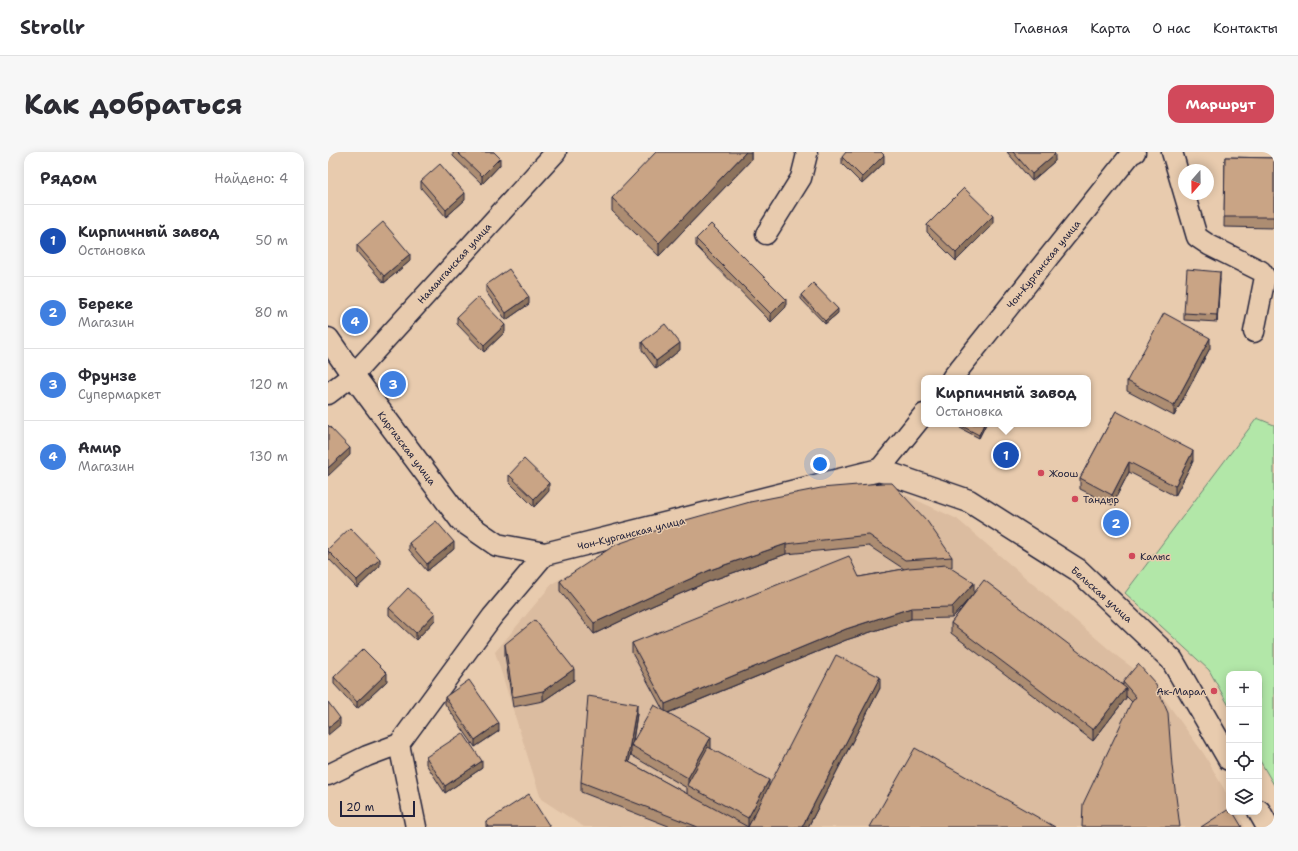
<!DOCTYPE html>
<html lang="ru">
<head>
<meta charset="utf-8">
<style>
	body { margin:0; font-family:"Shantell Sans",sans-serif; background:#f7f7f7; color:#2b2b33 }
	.controls { position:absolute; right:12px; bottom:12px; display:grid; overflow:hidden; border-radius:8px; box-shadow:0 2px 10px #0003 }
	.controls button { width:36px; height:36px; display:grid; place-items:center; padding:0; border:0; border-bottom:1px solid #e1e1e2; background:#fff; color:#2b2b33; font:20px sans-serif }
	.compass { position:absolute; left:850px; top:12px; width:36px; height:36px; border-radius:50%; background:#fff; box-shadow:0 2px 10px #0003; rotate:200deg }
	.scale { position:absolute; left:12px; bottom:10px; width:75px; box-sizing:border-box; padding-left:4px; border:2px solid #22223b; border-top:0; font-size:11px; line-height:14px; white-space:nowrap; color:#22223b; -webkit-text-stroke:3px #e8cbae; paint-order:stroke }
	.you { position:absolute; left:492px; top:312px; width:14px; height:14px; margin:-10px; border:3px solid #fff; border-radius:50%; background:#1a73e8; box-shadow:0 0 0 6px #1a73e833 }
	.badge { display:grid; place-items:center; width:26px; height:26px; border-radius:50%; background:#d1495b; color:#fff; font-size:13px; font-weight:700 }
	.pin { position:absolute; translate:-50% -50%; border:2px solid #fff; box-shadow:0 1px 4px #0006 }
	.popup { position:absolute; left:593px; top:223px; width:170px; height:52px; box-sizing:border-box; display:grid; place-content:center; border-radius:8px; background:#fff; filter:drop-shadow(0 1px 3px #0005); font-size:13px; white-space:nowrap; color:#7c7c81 }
	.popup b { font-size:15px; color:#2b2b33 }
	.popup::after { content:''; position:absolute; left:50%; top:100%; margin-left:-8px; border:8px solid transparent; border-top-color:#fff }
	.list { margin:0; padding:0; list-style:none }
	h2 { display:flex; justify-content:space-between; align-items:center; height:52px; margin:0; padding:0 16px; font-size:17px }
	h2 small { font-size:13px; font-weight:400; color:#7c7c81 }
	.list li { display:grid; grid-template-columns:26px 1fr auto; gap:12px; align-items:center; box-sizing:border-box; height:72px; padding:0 16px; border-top:1px solid #e1e1e2 }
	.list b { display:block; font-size:15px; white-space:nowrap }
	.list p { margin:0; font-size:13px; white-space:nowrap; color:#7c7c81 }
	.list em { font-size:13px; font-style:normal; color:#7c7c81 }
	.icon { flex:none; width:22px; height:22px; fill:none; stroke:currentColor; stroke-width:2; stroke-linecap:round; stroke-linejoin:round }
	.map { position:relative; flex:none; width:946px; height:675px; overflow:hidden; border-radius:12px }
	header { display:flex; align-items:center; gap:24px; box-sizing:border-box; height:56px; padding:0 20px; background:#fff; border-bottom:1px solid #e1e1e2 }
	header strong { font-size:19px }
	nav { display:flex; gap:22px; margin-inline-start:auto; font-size:14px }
	.intro { display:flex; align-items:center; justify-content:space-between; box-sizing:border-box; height:96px; padding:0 24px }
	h1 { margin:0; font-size:28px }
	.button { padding:10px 18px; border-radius:12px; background:#d1495b; color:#fff; font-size:14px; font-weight:700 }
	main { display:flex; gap:24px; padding:0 24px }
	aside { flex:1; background:#fff; border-radius:12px; box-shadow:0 2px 10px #0003 }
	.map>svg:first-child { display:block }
	.built { fill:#dbbca0 }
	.green { fill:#b2e7a8; stroke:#6a8472 }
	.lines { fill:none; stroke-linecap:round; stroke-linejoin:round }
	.minor-casing { stroke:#22223b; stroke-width:23 }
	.tertiary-casing { stroke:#22223b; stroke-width:25 }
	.minor { stroke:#e8cbae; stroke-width:20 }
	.tertiary { stroke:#e8cbae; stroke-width:22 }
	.wall { fill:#ad8d72; stroke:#22223b; fill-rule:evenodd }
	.shaded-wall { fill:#8d735d; stroke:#22223b }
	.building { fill:#c9a485; stroke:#22223b }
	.poi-dot { fill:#d1495b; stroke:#e8cbae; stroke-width:1.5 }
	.labels { text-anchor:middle; stroke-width:3; stroke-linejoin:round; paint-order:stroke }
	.street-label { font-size:10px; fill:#22223b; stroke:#e8cbae }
	.poi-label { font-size:10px; fill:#22223b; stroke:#e8cbae; text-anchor:start }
</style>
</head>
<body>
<header>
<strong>Strollr</strong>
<nav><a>Главная</a><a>Карта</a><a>О нас</a><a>Контакты</a></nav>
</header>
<div class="intro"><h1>Как добраться</h1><a class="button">Маршрут</a></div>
<main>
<aside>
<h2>Рядом<small>Найдено: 4</small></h2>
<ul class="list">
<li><span class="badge" style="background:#1a4fb4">1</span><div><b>Кирпичный завод</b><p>Остановка</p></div><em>50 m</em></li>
<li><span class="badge" style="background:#3f7fe0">2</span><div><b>Береке</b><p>Магазин</p></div><em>80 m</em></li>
<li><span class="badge" style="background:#3f7fe0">3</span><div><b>Фрунзе</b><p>Супермаркет</p></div><em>120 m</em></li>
<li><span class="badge" style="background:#3f7fe0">4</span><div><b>Амир</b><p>Магазин</p></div><em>130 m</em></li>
</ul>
</aside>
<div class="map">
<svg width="946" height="675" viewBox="0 0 946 675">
	<rect width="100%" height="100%" fill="#e8cbae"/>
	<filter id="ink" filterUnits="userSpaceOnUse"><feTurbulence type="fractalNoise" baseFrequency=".025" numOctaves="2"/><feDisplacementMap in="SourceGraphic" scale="8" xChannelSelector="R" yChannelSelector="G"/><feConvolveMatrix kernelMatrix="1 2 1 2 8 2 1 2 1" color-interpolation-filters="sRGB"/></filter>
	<g filter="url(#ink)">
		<path class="built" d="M567,338L629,367L790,505L824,530L876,602L901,646V660H909L917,675H256L213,647L167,500L225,431L296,392Z"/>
		<path class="green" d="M929,266L946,273V633L931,607V522H901V554L881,518L797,441Z"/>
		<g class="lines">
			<defs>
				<path id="minor" d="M844,0L869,85L881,93L933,119L937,125L926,180
					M438,82L473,26L479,2L478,0
					M624,226L803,2L807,0
					M0,242L25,223L228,0
					M551,318L596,262
					M0,623L39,604L71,592
					M88,675L71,592L164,465L217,402"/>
				<path id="tertiary" d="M0,187L25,223L133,368L169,393L217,402L551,318L641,349L750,418L844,508L901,607
					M931,659L940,675"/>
			</defs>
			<use href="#minor" class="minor-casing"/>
			<use href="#tertiary" class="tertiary-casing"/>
			<use href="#minor" class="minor"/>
			<use href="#tertiary" class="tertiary"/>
		</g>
		<path class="wall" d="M125,0H166L172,13L154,32L125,4Z
			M423,0V8L331,104L284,59V46Z
			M679,0H725L727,9L704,29Z
			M514,5L556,11L534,32L514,12Z
			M897,5L946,6V76L896,75Z
			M93,29L137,48L118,65L93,36Z
			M665,72L628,109L599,80V73Z
			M368,87L458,155L443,170L368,94Z
			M29,93L82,109L56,131L29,100Z
			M892,127L889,170L856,168V161Z
			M158,133L201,152L178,168L158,140Z
			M473,143L510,161L497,172L473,147Z
			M129,165L177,180L156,200L129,172Z
			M314,190L352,198L328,217L314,198Z
			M882,196L846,264L799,239V229Z
			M788,259L865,309L847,344L801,320L784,353L752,337V326Z
			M632,272H658L651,286L632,276Z
			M181,323L221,339L206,355L181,330Z
			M422,350L624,405V415H621L646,440L795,533V530L827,531L804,550L798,544V546L765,589L623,481V471L641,447L624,466L583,467L518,488L340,561L383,596V597L441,634L552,536L480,675H343L253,640V630L309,562L305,589L335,558L304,501V491L531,425L576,417L541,394L458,402L382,429L324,454L266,482L232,439V429ZM303,601V603L359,636V642L301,610Z
			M81,391L126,397L99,419L81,398Z
			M0,397L52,414L29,436L0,406Z
			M61,456L107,468L88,488L61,463Z
			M177,492L246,528L215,549L185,555L177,503Z
			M6,525L59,529L29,557L6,532Z
			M117,545L171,579L147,595L117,552Z
			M98,605L154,616L117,641L98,612Z
			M158,670L222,675H158Z"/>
		<path class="shaded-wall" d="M418,0H423V8L331,104V91Z
			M727,2V9L704,29V22Z
			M556,3V11L534,32V25Z
			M172,6V13L154,32V24Z
			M137,41V48L118,65V58Z
			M665,64V72L628,109V101Z
			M82,102V109L56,131V124Z
			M892,120V127L889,170V163Z
			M201,145V152L178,168V161Z
			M458,147V155L443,170V162Z
			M510,157V161L497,172V169Z
			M177,173V180L156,200V193Z
			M882,186V196L846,264V253Z
			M352,191V198L328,217V209Z
			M656,272H658L651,286V283Z
			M22,296V303L0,324V316Z
			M865,299V309L847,344V334Z
			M801,310V320L784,353V343Z
			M221,331V339L206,355V347Z
			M126,390V397L99,419V412Z
			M458,392V402L382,429L324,454L266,482V471L324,444L382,418Z
			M52,407V414L29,436V428Z
			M646,431V441L624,466V455Z
			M583,456V467L518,488L337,562V552L518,477Z
			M107,461V468L88,488V481Z
			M246,517V528L215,549V539Z
			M59,521V529L29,557V550Z
			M552,525V536L480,675H474Z
			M798,536V546L765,589V578Z
			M309,552V562L304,594L303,593V601L299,619V609Z
			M12,566V573L0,583V576Z
			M171,571V579L147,595V588Z
			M383,585V596L362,634L360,633V626Z
			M154,609V616L117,641V634Z
			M441,628V638L420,675V666Z"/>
		<path class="building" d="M129,0H166L172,6L154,24Z
			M328,0H418L331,91L284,46Z
			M518,0H553L556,3L534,25L514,5Z
			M685,0H725L727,2L704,22Z
			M897,5L946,6V65H896Z
			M112,12L137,41L118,58L93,29Z
			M636,36L665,64L628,101L599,73Z
			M55,70L82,102L56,124L29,93Z
			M383,72L458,147L443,162L368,87Z
			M181,117L201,145L178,161L158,133Z
			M859,117L892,120L889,163L856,161Z
			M485,131L510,157L497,169L473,143Z
			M150,145L177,173L156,193L129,165Z
			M836,161L882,186L846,253L799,229Z
			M337,172L352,191L328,209L314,190Z
			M788,259L865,299L847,334L801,310L784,343L752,326Z
			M632,272H656L651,283L632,273Z
			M0,273L22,296L0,316Z
			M196,307L221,331L206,347L181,323Z
			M554,331H564L599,369L624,405L577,408L541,383L458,392L382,418L324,444L266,471L232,429L287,393L358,368L422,350L493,336Z
			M108,369L126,390L99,412L81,391Z
			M22,376L52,407L29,428L0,399V397Z
			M521,404L531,425L581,416L618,413L646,431L624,455L583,456L518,477L337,552L304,491Z
			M656,428L798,536L765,578L623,471Z
			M80,436L107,461L88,481L61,456Z
			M207,468L246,517L215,539L185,545L177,492Z
			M35,497L59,521L29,550L6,525Z
			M508,503L552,525L474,675H370L253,630L260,544L309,552L299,609L420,675Z
			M810,512L827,531L840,561L844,614L852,675H754L755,652L803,551L808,545L795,530Z
			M141,528L171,571L147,588L117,545Z
			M0,550L12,566L0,576Z
			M326,553L383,585L360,626L303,593Z
			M135,581L154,609L117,634L98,605Z
			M380,595L441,628L420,666L359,633Z
			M587,596L727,675H542Z
			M201,642L222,675H161L158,670Z
			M901,657V660H905L914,675H873Z"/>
	</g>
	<g class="poi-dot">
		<circle cx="713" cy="321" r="4"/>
		<circle cx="747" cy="347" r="4"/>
		<circle cx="804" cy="404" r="4"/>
		<circle cx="886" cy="539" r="4"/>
	</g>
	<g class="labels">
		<g class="street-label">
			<text transform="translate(126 111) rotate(-48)" y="4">Наманганская улица</text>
			<text transform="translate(715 112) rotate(-51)" y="4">Чон-Курганская улица</text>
			<text transform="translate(79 296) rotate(53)" y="4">Киргизская улица</text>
			<text transform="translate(303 381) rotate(-14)" y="4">Чон-Курганская улица</text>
			<text transform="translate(774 442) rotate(42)" y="4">Бельская улица</text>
		</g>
		<g class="poi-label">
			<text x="721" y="325">Жоош</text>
			<text x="755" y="351">Тандыр</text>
			<text x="812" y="408">Калыс</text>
			<text x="878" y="543" text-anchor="end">Ак-Марал</text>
		</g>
	</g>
</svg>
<div class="controls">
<button>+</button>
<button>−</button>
<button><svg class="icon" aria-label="locate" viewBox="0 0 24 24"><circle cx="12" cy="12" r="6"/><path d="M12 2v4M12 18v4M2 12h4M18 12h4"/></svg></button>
<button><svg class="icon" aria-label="layers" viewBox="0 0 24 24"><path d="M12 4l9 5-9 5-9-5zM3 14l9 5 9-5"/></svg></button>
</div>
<svg class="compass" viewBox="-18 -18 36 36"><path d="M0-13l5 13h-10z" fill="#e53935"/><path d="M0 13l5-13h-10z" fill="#7c7c81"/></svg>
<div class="scale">20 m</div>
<div class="you"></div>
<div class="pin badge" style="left:678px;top:303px;background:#1a4fb4">1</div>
<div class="popup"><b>Кирпичный завод</b>Остановка</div>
<div class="pin badge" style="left:788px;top:371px;background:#3f7fe0">2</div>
<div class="pin badge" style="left:65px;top:232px;background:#3f7fe0">3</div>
<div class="pin badge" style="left:27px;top:169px;background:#3f7fe0">4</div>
</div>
</main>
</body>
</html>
